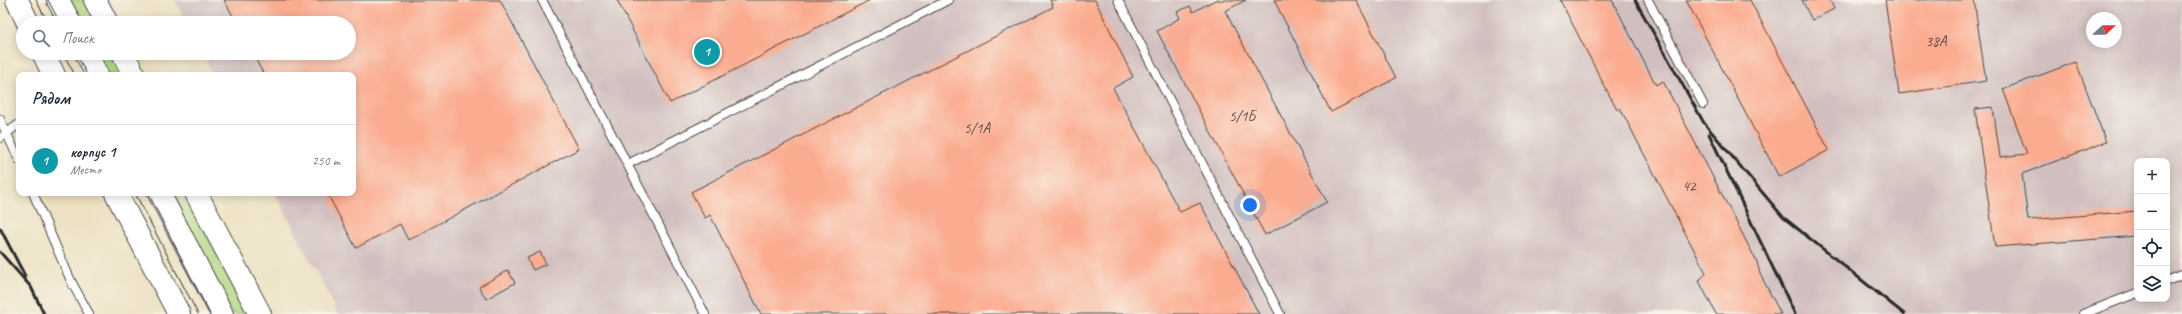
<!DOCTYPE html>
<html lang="ru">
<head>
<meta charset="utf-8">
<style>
	body { margin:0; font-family:Caveat,sans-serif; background:#f2f2f3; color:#1f2937 }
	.controls { position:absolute; right:12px; bottom:12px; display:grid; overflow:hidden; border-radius:8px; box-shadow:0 2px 10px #0003 }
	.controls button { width:36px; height:36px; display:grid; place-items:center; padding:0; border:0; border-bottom:1px solid #e0e1e3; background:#fff; color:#1f2937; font:20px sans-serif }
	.compass { position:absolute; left:2086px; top:12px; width:36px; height:36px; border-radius:50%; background:#fff; box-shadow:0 2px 10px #0003; rotate:68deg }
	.you { position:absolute; left:1250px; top:205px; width:14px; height:14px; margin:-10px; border:3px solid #fff; border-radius:50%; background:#1a73e8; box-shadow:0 0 0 6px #1a73e833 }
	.badge { display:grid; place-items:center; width:26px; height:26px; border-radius:50%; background:#ea580c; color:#fff; font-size:13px; font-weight:700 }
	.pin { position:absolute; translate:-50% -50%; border:2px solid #fff; box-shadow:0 1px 4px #0006 }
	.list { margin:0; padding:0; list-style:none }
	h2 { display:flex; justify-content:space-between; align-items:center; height:52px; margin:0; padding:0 16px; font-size:17px }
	h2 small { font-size:13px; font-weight:400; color:#747a83 }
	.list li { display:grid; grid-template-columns:26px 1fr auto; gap:12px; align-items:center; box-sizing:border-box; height:72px; padding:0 16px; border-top:1px solid #e0e1e3 }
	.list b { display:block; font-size:15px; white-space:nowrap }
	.list p { margin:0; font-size:13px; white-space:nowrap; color:#747a83 }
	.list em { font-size:13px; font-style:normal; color:#747a83 }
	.icon { flex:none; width:22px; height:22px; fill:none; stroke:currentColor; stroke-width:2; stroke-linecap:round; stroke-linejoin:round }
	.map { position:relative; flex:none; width:2182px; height:314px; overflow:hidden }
	.search { position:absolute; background:#fff; box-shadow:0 2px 10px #0003; left:16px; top:16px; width:340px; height:44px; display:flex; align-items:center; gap:10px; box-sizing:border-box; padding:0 14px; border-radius:22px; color:#747a83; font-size:15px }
	.panel { position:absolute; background:#fff; box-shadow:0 2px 10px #0003; left:16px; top:72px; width:340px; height:124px; border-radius:8px }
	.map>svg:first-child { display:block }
	.industrial { fill:#d1bfbf; fill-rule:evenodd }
	.green { fill:#b0d782; stroke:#6e8156 }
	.building { fill:#fbab8f }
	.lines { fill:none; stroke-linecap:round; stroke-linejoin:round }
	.lane-casing { stroke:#484642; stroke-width:10 }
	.secondary-casing { stroke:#484642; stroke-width:24 }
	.primary-casing { stroke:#484642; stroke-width:24 }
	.lane { stroke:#fff; stroke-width:8 }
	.secondary { stroke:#fff; stroke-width:22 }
	.primary { stroke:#fff; stroke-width:22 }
	.tram { stroke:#2b2b2b; stroke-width:1 }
	.rail { stroke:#2b2b2b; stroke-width:3 }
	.labels { text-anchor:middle; stroke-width:4; stroke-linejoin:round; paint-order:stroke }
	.number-label { font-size:15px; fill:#5f4b44 }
</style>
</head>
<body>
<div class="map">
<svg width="2182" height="314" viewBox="0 0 2182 314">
	<rect width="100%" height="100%" fill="#f7f3e8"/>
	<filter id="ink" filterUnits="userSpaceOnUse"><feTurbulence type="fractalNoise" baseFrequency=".025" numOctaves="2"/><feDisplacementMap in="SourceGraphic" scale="8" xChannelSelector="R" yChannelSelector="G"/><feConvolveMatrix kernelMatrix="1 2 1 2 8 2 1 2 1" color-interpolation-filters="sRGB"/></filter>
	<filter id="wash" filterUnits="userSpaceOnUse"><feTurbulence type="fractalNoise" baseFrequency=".012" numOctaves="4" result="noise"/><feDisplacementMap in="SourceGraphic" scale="16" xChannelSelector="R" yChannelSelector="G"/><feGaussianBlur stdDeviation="0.9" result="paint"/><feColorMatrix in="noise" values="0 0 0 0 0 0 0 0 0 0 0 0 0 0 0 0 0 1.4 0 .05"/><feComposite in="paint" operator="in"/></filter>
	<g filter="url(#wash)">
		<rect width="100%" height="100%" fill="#ede1c2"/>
		<path class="industrial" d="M175,0H2182V314H338L275,193H353V75H214L202,53H349V23H187ZM2092,18H2116V42H2092ZM2137,161H2167V299H2137Z"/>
		<path class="green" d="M68,0H84L96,23H80Z
			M96,53H112L123,75H107Z
			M169,193H185L249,314H232Z"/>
		<g id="blocks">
			<path class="building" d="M224,0H500L579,149L408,240L400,224L356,248L327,193H353V75H264L252,53H349V23H237Z
				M617,0H870L670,103Z
				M1050,0H1095L1133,77L1113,88L1180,212L1200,203L1259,314H761L710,215L705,218L691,192L1053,7Z
				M1215,0H1246L1225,11L1327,202L1265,235L1157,31L1180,18L1177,12L1190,6L1193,12Z
				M1274,0H1356L1396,78L1331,112Z
				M1560,0H1612L1656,85L1663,81L1757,262L1760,274L1781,314H1716L1699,281L1706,273L1620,108L1617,110Z
				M1686,0H1750L1829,150L1779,177Z
				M1802,0H1830L1834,9L1812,20Z
				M1885,0H1974L1986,81L1899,94Z
				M2076,62L2106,142L2022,174L2028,220L2137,211V236L1995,247L1975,109L1993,107L2000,157L2027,154L2003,89Z
				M540,252L546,264L533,270L527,258Z
				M508,270L515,283L486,299L479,287Z"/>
		</g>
	</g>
	<g filter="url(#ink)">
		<use href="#blocks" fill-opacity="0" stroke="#484642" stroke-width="1"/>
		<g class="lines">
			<defs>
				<path id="lane" d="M542,0L705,314
					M1118,0L1280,314
					M1648,0L1703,104
					M0,119L19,160
					M0,138L19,124
					M628,164L948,0
					M33,193L71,281L89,314
					M2167,281L2182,275
					M2083,314L2137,293"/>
				<path id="secondary" d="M95,0L107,23
					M123,53L134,75
					M196,193L260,314"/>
				<path id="primary" d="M17,0L28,23
					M58,0L70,23
					M43,53L54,75
					M86,53L97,75
					M116,193L179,314
					M159,193L222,314"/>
			</defs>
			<use href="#lane" class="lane-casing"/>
			<use href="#secondary" class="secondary-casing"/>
			<use href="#primary" class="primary-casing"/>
			<use href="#lane" class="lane"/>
			<use href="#secondary" class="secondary"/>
			<use href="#primary" class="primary"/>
			<path class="tram" d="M36,0L48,23
				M48,0L60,23
				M63,53L75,75
				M76,53L87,75
				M135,193L198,314
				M148,193L210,314"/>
			<path class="rail" d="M1635,0L1704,123L1783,217L1904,314
				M1709,134L1795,314
				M0,228L25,276
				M0,252L31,287L44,314"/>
		</g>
	</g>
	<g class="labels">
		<g class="number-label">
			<text x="1936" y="46">38А</text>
			<text x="1242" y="121">5/1Б</text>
			<text x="977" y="133">5/1А</text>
			<text x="1689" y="191">42</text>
		</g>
	</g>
</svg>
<div class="controls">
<button>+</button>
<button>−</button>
<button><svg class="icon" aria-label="locate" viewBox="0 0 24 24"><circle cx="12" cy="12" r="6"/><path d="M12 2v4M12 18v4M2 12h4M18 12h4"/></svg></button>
<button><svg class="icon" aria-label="layers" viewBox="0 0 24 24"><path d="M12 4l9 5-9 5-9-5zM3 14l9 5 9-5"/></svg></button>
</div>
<svg class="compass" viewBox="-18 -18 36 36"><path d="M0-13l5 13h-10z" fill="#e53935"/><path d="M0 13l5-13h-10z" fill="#747a83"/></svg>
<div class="you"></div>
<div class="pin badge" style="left:707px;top:52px;background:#0f9aa8">1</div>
<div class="search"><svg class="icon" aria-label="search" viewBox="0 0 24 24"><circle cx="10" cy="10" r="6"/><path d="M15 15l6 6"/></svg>Поиск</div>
<section class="panel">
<h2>Рядом<small></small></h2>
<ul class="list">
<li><span class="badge" style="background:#0f9aa8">1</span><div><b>корпус 1</b><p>Место</p></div><em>250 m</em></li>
</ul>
</section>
</div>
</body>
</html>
